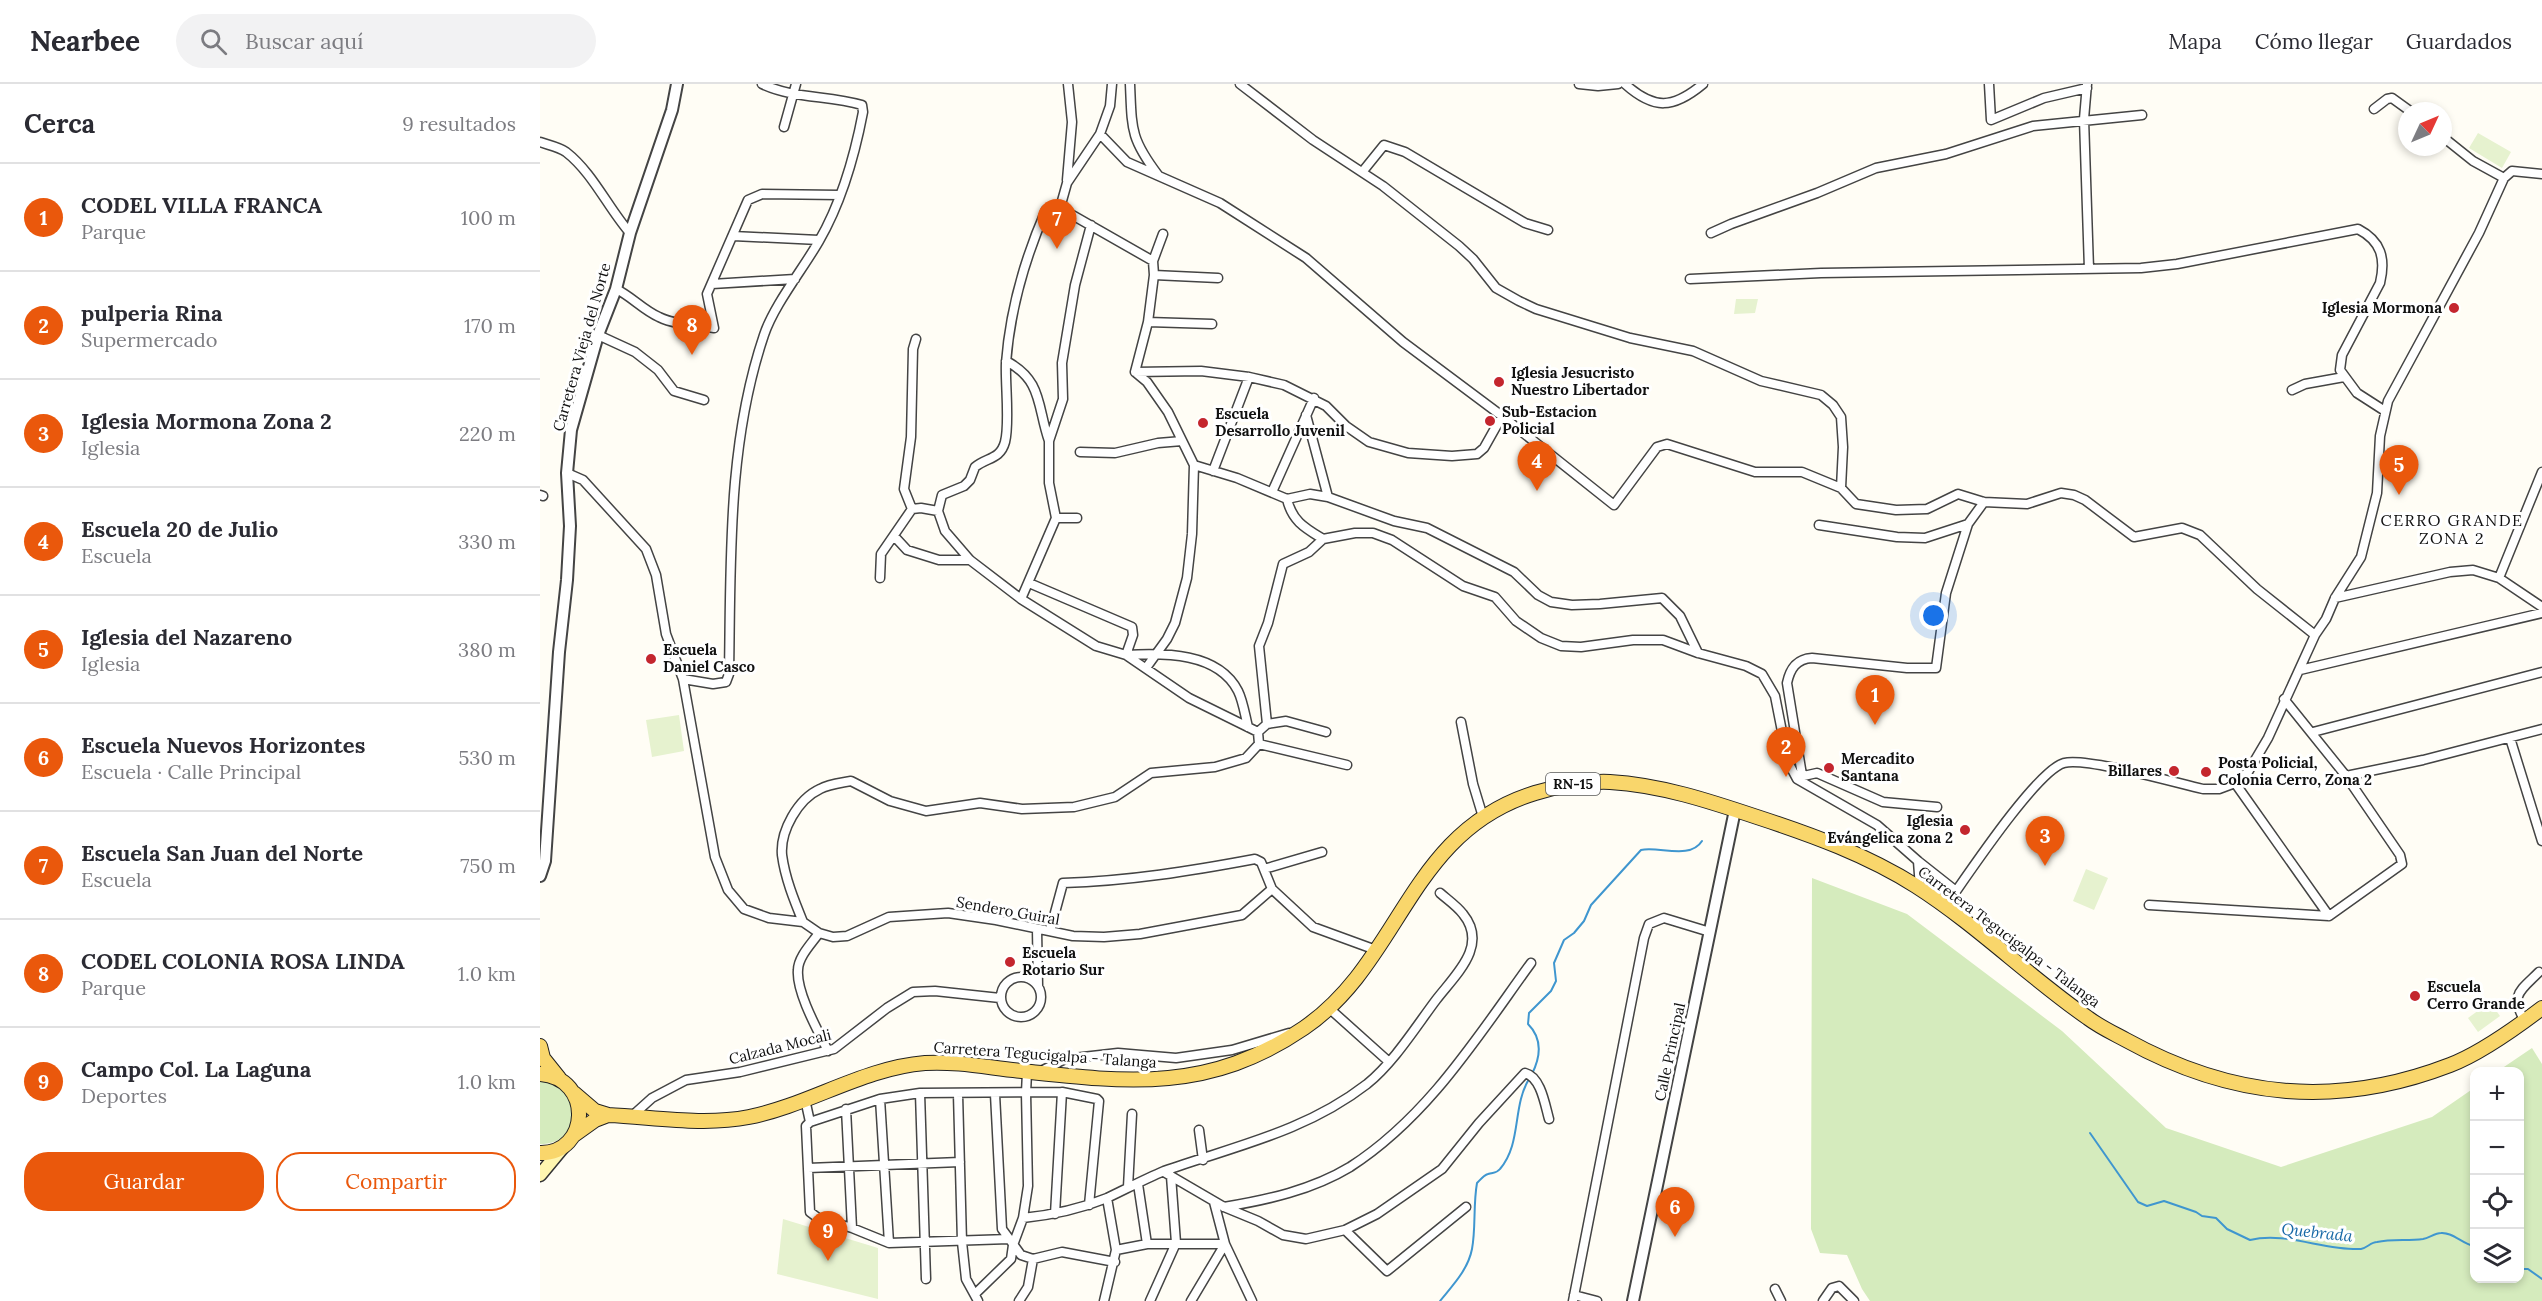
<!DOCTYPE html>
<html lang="es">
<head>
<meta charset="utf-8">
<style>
	body { margin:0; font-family:Lora,serif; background:#f2f2f3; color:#2b2b33 }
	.controls { position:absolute; right:18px; bottom:18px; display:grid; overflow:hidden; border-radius:12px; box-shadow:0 3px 9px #0003 }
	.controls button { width:54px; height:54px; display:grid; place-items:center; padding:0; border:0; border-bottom:2px solid #e1e1e2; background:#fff; color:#2b2b33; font:30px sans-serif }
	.compass { position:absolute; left:1858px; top:18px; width:54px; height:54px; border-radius:50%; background:#fff; box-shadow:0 3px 9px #0003; rotate:46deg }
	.you { position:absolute; left:1394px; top:532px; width:21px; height:21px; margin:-15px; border:4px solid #fff; border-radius:50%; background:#1a73e8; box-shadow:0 0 0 9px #1a73e833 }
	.badge { display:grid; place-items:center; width:39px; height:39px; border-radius:50%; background:#ea580c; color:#fff; font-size:20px; font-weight:700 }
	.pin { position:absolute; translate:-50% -50px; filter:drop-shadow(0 2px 3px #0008) }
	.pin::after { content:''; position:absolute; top:32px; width:21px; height:18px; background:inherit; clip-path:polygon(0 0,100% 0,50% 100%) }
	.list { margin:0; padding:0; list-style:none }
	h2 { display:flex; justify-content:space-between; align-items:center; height:78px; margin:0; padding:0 24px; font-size:26px }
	h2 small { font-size:20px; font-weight:400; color:#7c7c81 }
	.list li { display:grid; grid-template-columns:39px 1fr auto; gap:18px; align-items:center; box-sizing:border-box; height:108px; padding:0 24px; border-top:2px solid #e1e1e2 }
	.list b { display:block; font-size:22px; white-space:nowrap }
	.list p { margin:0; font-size:20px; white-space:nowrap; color:#7c7c81 }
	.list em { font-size:20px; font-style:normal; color:#7c7c81 }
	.actions { display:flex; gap:12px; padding:18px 24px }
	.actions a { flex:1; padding:14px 0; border:2px solid #ea580c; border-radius:24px; text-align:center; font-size:21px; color:#ea580c }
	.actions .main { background:#ea580c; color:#fff }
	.icon { flex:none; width:33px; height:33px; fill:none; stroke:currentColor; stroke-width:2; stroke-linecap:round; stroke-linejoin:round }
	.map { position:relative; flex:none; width:2002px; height:1217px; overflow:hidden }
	header { display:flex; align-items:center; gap:36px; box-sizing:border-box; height:84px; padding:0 30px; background:#fff; border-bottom:2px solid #e1e1e2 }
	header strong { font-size:28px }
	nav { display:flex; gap:33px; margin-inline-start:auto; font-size:21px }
	.search { width:420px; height:54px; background:#f2f2f3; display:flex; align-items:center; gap:15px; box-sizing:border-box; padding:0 21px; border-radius:33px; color:#7c7c81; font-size:22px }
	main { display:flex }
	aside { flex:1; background:#fff }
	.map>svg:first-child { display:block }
	.green { fill:#d5ebbd }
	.pitch { fill:#e6f2cf }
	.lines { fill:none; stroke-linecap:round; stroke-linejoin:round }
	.stream { stroke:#3f96cf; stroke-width:2 }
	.minor-casing { stroke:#444; stroke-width:11 }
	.tertiary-casing { stroke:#444; stroke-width:14 }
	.secondary-casing { stroke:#333; stroke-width:15 }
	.primary-casing { stroke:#222; stroke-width:16 }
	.minor { stroke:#fff; stroke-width:8 }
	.tertiary { stroke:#fff; stroke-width:10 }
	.secondary { stroke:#fff6b0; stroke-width:12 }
	.primary { stroke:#f9d66b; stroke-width:14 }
	.poi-dot { fill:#c4262e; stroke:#fff; stroke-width:2 }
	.labels { text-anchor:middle; stroke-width:6; stroke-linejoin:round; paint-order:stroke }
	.shield { fill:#fff; stroke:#585858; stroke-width:1.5 }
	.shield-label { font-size:14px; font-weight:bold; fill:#111 }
	.poi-label { font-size:15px; font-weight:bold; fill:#111; stroke:#fff; text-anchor:start }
	.street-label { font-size:15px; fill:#111; stroke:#fff }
	.neighbourhood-label { font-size:16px; letter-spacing:1.5px; fill:#111; stroke:#fff }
	.water-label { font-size:16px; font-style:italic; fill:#1768a6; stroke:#fff }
</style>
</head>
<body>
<header>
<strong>Nearbee</strong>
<div class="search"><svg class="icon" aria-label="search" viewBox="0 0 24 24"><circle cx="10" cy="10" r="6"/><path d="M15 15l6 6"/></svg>Buscar aquí</div>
<nav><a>Mapa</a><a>Cómo llegar</a><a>Guardados</a></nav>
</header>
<main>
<aside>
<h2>Cerca<small>9 resultados</small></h2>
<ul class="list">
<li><span class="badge">1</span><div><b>CODEL VILLA FRANCA</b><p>Parque</p></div><em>100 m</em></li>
<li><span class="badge">2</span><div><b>pulperia Rina</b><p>Supermercado</p></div><em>170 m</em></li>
<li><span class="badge">3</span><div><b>Iglesia Mormona Zona 2</b><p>Iglesia</p></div><em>220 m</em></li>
<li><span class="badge">4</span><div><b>Escuela 20 de Julio</b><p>Escuela</p></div><em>330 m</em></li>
<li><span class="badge">5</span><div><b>Iglesia del Nazareno</b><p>Iglesia</p></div><em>380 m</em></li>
<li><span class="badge">6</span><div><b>Escuela Nuevos Horizontes</b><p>Escuela · Calle Principal</p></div><em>530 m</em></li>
<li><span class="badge">7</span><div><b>Escuela San Juan del Norte</b><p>Escuela</p></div><em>750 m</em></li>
<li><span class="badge">8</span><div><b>CODEL COLONIA ROSA LINDA</b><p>Parque</p></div><em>1.0 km</em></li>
<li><span class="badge">9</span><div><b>Campo Col. La Laguna</b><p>Deportes</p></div><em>1.0 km</em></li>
</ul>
<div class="actions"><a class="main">Guardar</a><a>Compartir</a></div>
</aside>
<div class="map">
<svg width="2002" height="1217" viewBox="0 0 2002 1217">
	<rect width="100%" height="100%" fill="#fffdf5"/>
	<path class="green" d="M1272,794L1367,830L1522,947L1626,1044L1741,1083L1892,1033L1934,1004V1194H1980V988L1958,987L1992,964L2002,980V1217H1330L1322,1205L1307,1171L1280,1169L1271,1145Z
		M0,996C43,1003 44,1060 0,1060Z"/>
	<path class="pitch" d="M1938,49L1971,68L1962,84L1929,64Z
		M1196,215H1218L1215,229L1194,230Z
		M139,631L144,667L112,673L106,636Z
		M1546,785L1568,794L1554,826L1533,817Z
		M1950,918L1960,932L1938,948L1928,934Z
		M243,1135L338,1164V1215L237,1190Z"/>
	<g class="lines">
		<path class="stream" d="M992,990C1000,974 1003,955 988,940L989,929L1011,907L1016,897L1014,879L1024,856L1034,849L1044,837L1051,821L1101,766C1119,762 1150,776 1162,757
			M1550,1049L1598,1118L1607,1122L1624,1117L1656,1128L1662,1132L1676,1134L1687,1145L1710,1156C1745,1147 1785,1167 1821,1165C1827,1164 1831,1158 1837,1158C1852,1155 1868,1157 1883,1155C1889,1154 1895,1149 1901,1149C1913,1148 1922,1160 1934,1162
			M1980,1185H1988L2002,1195
			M900,1217C912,1202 928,1186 932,1165C936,1144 933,1121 937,1099C940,1096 944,1091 948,1090C953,1088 956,1090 960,1085C982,1059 972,1023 989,995"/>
		<defs>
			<path id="minor" d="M590,0C592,45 590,54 618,91
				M700,0L773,56L843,102L919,162L933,175L956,204L979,217L996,225L1090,254L1153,267L1221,297L1281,311L1293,321L1301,333L1303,363L1301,404
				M1039,0L1058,2L1078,0
				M1085,0C1114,26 1133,25 1163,0
				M1449,0L1451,36L1504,14L1547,4
				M1547,0L1544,35L1549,185
				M1834,25L1847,15L1852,14L1870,27
				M244,43L256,0
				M560,50L587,78L680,119L766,174L863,258L962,332L1074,421L1117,363L1127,360L1215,388H1262L1301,404L1316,420L1356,426L1387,425L1418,410L1444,418L1487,420L1521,409L1534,411L1545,416L1594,453L1642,444L1660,451L1717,505L1775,551
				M1903,53L1933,77L1964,94
				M0,58C8,61 19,63 26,68C53,89 68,124 90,149
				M823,87L844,61L865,68L985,139L1008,146
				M527,96L532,38L528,0
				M520,124L527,99L560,50L570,22L572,0
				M1171,149L1191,140L1277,109L1336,84L1406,70L1493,42L1602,31
				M193,152L279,156
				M613,177L520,124L513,122L506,126C485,174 470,227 466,279C465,300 470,339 465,358C460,376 447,373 435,383L430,396L424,402L402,411L398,427L405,447L430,476L481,515L556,562L586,571L649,614L718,648
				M614,191L678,194
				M1150,195L1281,189L1601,184L1637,180L1818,145C1841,157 1846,174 1840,199L1802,271L1800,286L1817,309L1845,327
				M172,200L255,195
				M76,205C91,212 103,226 119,233C135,241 156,241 174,244L167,210L208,116L222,110L300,111
				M608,238L672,240
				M58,251L95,268L118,286L134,307L164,316
				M466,277C503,296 497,323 509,357
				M595,288L661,287L709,293L744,301L786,322L806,342L829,358L868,369L912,372L937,370L944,364L962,332
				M1752,306L1765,300L1804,293
				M766,331L788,413
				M540,368L575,369L618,359L642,357
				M654,381L697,394L747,415C752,437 765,444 783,455
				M673,387L709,293
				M27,389L43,396L106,465L116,491L126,550L143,595L175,773L188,806L204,825L229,834L263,838L279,849L293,853L307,852L349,833L408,829L456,836L533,852L564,853L600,850L702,831L732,805
				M732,408L774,314
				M0,411L3,412
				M747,415L770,410L788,413L854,437L887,444L974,488L998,511L1011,518L1032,521L1060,520L1122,514L1140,532L1158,569
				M372,425L381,424L398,427
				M516,434H537
				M1279,441L1357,453L1385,454L1428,440
				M354,452L367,466L399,476H430
				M340,494L341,470L372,425L364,405L371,353L373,265L376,255
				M1959,494L2002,388
				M489,499L592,543L593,551L586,571C624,569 678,568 698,607C703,617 705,631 708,643
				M1795,514L1910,488L1933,486L1959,494L2002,523
				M481,515L516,434L509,399V357L523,315L522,279L535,201L551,141
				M606,584L627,555L635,539L647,494L652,450L654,381L628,328L607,298L595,288L608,238L614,191L613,177L623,150
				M1760,586L2002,529
				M143,595L173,600L186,598L189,590C191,477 187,360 224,251C234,221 263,185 279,157C301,119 315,70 323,28L322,21C288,11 254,15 222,0
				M921,638L933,700L943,733
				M727,640L746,637L786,648
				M1773,648L2002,588
				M1970,654L2002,757
				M719,660L807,681
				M1262,691L1247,599C1250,585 1256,575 1272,574L1367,584H1396L1406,509L1428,440L1444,418
				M1806,692L1883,676L2002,645
				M1259,693L1277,689L1343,718L1397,723
				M1695,699L1789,832
				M1378,777L1416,807
				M724,785L782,768
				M1609,821L1789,832L1862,780L1860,771L1806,692L1744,615
				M1405,823C1425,795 1496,687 1524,679C1546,673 1636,699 1663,705H1679L1695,699L1708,688L1728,654L1775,551L1786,535L1795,514L1821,473L1837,409L1840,352L1848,317L1939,149L1964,94L1972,87L2002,90
				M263,838C254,816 245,794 242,771C240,747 258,715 280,705C289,700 301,699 311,697L350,717L386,727L440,719L482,725L534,723L575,713L611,689L675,683L706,674L719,660L718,648L727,640L719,562L728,539L743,480L769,468L783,455L815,449H833L852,456L923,502L955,513L976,537L1001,554L1021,562L1041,563L1093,556H1123L1158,569L1206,582L1222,590L1235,612L1248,678L1257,695L1337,741L1378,777L1380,804
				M497,845L498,902
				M510,847L523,799C589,797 651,787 715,775L721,778L732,805L773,843L836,866
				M279,849C272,859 258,873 258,886C256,908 278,947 288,967
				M461 913a20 20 0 1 1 40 0a20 20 0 1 1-40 0Z
				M790,925L848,977
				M1985,938C1970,910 1979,908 1999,888
				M499,988L525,975L578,969L636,974L692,966L749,949
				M380,1009L386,1195
				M418,1010L422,1158L426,1195L438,1217
				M455,1010L462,1145L481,1171L493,1175L488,1203L479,1217
				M265,1015L270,1038
				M340,1015L349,1159
				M306,1025L312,1144
				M92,1032L112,1014L146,996L200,988L294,965L347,924L373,908L395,907L460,914
				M659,1046L663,1076
				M268,1084L420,1078
				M624,1088L684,1123L718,1137L743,1151L766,1155L805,1146L837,1130L902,1085L939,1039L985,989C1001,993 1005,1021 1009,1035
				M598,1100L607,1160
				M588,1103L592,1030
				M674,1118L685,1160L712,1217
				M684,1123C727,1116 772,1106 810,1083C888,1033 938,952 991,879
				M515,1130L522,1008
				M483,1134C512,1131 540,1125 567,1114C586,1105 605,1095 624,1087C695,1062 765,1048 827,1000C854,978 875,944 896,916C915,891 949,862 923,830C917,822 908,816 900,809
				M805,1146L847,1187L926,1123
				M469,1155L349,1159L312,1144L278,1134L270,1128L266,1042L270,1038L340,1015L380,1009L522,1008L557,1015L559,1017L549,1121
				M576,1166L607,1160H685L651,1217
				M493,1175L522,1168L575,1178
				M1235,1205L1241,1217
				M435,1210L471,1175L473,1161L483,1134L488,1102L486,1009L487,988
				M1034,1211L1057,1217
				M564,1217L576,1166L567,1114
				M610,1217L636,1159L631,1092
				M1033,1217L1104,854L1109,840L1124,834L1170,848
				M1283,1217L1292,1204L1299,1202L1314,1217"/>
			<path id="tertiary" d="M0,792L5,777L19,568L27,496L30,442L27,389L31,346L58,251L76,205L90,149L132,26L137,0
				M1093,1217L1195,726"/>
			<path id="secondary" d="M0,1091L24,1062"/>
			<path id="primary" d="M0,962L3,974L19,994
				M0,990C54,994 50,1070 0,1069
				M34,1009L55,1027L68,1031C114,1033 163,1042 209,1033C269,1021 323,984 385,979C418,977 450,984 482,987C590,999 670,1008 764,944C862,877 868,748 995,709C1019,702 1045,697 1070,698C1121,701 1169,717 1217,733C1272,751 1327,771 1376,802C1437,841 1489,893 1548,934C1560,943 1573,949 1586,956C1691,1014 1796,1025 1910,981C1939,970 1977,943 2002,924
				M34,1051L55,1036L68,1031"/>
		</defs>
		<use href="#minor" class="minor-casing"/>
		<use href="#tertiary" class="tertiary-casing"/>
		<use href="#secondary" class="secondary-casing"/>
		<use href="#primary" class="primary-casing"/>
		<use href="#minor" class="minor"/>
		<use href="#tertiary" class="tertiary"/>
		<use href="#secondary" class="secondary"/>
		<use href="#primary" class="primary"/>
	</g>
	<g class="poi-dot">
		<circle cx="1914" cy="224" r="6"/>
		<circle cx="959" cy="298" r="6"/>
		<circle cx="950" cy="337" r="6"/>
		<circle cx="663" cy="339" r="6"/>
		<circle cx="111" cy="575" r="6"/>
		<circle cx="1289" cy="684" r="6"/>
		<circle cx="1634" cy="687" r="6"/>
		<circle cx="1666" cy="688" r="6"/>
		<circle cx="1425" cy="746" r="6"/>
		<circle cx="470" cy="878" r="6"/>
		<circle cx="1875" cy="912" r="6"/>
	</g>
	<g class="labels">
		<rect class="shield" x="1006" y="689" width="54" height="22" rx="4.5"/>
		<g class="shield-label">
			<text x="1033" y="705">RN-15</text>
		</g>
		<g class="poi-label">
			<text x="1902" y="229" text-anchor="end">Iglesia Mormona</text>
			<text x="971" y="294">Iglesia Jesucristo<tspan x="971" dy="17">Nuestro Libertador</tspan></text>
			<text x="962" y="333">Sub-Estacion<tspan x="962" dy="17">Policial</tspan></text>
			<text x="675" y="335">Escuela<tspan x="675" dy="17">Desarrollo Juvenil</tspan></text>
			<text x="123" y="571">Escuela<tspan x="123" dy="17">Daniel Casco</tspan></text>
			<text x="1301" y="680">Mercadito<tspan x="1301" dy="17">Santana</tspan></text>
			<text x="1678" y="684">Posta Policial,<tspan x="1678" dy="17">Colonia Cerro, Zona 2</tspan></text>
			<text x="1622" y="692" text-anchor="end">Billares</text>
			<text x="1413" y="742" text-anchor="end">Iglesia<tspan x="1413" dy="17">Evángelica zona 2</tspan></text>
			<text x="482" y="874">Escuela<tspan x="482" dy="17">Rotario Sur</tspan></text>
			<text x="1887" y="908">Escuela<tspan x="1887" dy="17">Cerro Grande</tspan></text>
		</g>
		<g class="street-label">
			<text transform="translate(42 263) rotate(-74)" y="5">Carretera Vieja del Norte</text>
			<text transform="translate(468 827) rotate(10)" y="5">Sendero Guiral</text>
			<text transform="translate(1469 853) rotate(37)" y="5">Carretera Tegucigalpa - Talanga</text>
			<text transform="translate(240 963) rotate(-14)" y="5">Calzada Mocali</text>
			<text transform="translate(1130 968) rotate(-78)" y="5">Calle Principal</text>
			<text transform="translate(505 971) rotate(4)" y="5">Carretera Tegucigalpa - Talanga</text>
		</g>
		<g class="neighbourhood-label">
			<text x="1912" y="442">CERRO GRANDE<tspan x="1912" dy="18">ZONA 2</tspan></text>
		</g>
		<g class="water-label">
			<text transform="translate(1777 1148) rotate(6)" y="6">Quebrada</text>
		</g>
	</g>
</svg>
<div class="controls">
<button>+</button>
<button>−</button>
<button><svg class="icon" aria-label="locate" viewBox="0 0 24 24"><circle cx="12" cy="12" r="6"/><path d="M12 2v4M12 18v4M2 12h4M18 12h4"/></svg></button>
<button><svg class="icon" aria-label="layers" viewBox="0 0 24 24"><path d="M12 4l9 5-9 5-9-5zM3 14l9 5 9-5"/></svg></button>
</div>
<svg class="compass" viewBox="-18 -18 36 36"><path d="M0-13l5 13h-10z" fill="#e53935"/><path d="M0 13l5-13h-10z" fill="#7c7c81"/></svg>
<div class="you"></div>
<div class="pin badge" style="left:1335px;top:641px">1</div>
<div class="pin badge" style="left:1246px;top:693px">2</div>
<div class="pin badge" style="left:1505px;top:782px">3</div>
<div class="pin badge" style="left:997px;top:407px">4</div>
<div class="pin badge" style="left:1859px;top:411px">5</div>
<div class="pin badge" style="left:1135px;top:1153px">6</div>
<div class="pin badge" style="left:517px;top:165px">7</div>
<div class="pin badge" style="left:152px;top:271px">8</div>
<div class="pin badge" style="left:288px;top:1177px">9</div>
</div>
</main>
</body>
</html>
